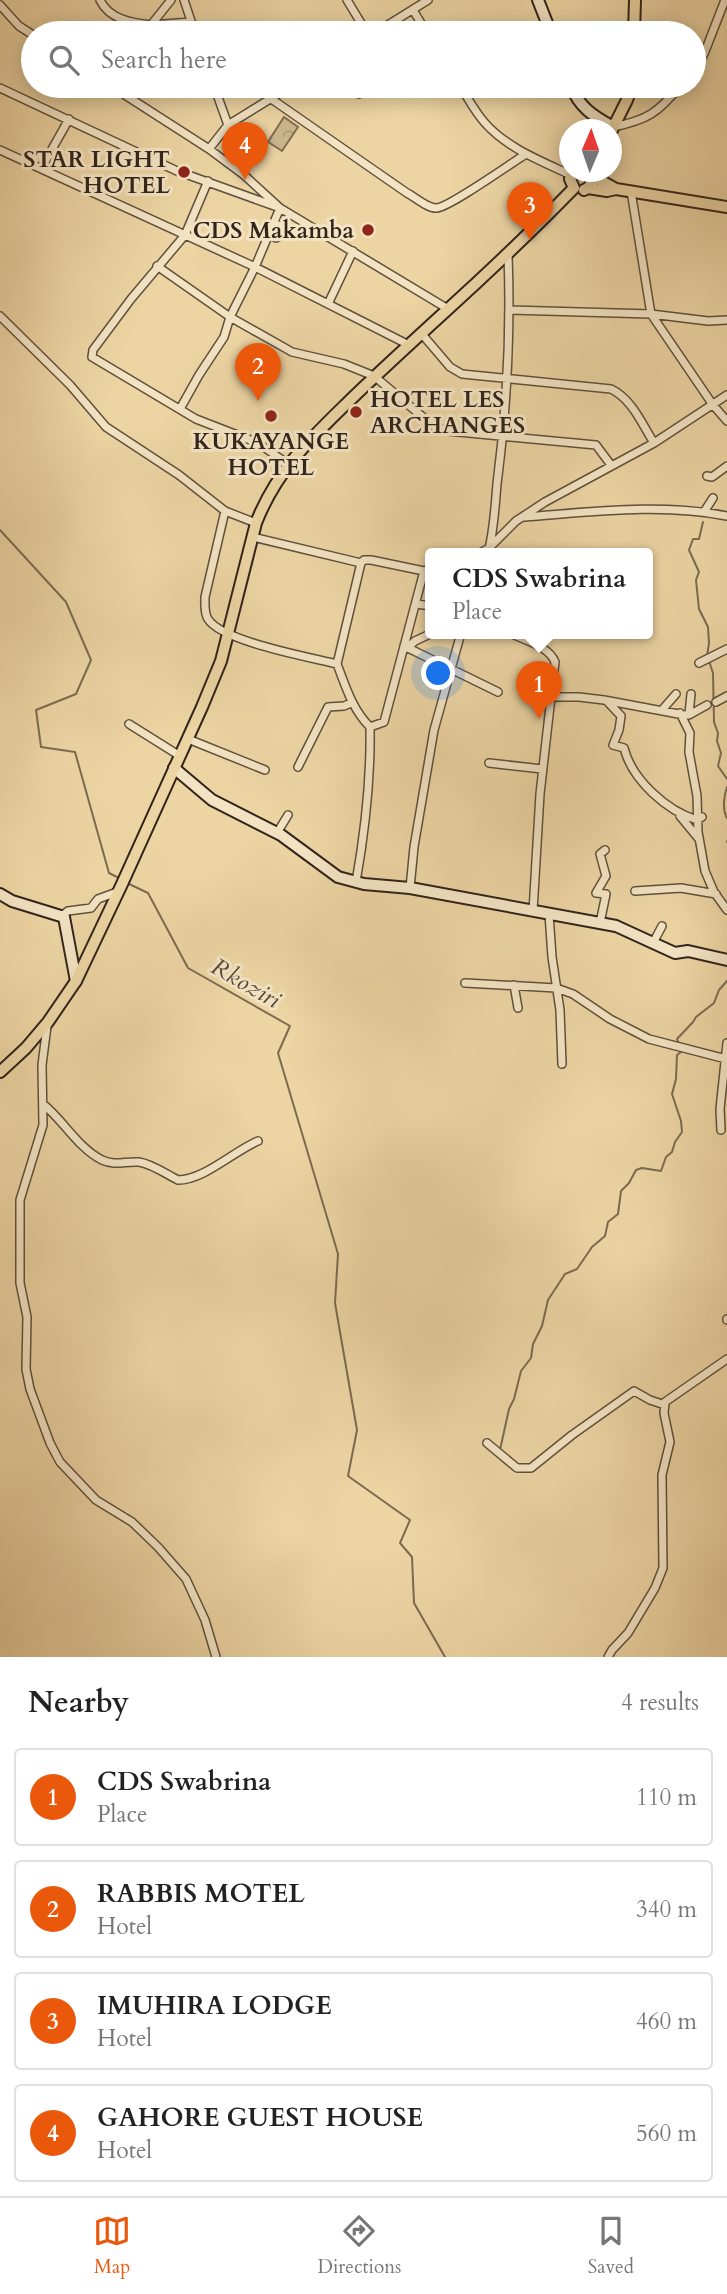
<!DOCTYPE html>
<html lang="en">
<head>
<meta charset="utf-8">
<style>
	body { margin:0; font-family:Cardo,serif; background:#f2f2f2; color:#222 }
	.compass { position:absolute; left:559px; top:119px; width:63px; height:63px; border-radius:50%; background:#fff; box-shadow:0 4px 18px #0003; rotate:2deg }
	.you { position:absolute; left:439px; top:674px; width:24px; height:24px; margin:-18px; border:5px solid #fff; border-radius:50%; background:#1a73e8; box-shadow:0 0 0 10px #1a73e833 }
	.badge { display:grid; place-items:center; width:46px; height:46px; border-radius:50%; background:#ea580c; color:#fff; font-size:23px; font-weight:700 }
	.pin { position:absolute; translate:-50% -58px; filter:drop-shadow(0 2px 4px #0008) }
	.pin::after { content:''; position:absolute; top:37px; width:24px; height:21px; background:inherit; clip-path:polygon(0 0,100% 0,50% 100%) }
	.popup { position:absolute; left:425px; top:548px; width:228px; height:91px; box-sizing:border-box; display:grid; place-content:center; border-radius:7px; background:#fff; filter:drop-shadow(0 2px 5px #0005); font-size:23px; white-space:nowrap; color:#767676 }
	.popup b { font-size:26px; color:#222 }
	.popup::after { content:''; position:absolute; left:50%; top:100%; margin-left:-14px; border:14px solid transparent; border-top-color:#fff }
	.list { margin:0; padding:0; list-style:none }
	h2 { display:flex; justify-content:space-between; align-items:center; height:91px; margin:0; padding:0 28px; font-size:30px }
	h2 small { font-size:23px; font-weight:400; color:#767676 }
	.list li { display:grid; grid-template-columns:46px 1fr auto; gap:21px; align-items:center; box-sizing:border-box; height:98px; margin:0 14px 14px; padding:0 14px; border:2px solid #e0e0e0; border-radius:7px }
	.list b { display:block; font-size:26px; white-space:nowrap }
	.list p { margin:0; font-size:23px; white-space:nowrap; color:#767676 }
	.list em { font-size:23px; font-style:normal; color:#767676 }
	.icon { flex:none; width:38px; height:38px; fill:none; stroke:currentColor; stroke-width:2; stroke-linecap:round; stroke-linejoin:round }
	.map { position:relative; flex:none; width:727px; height:1657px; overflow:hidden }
	.search { position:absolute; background:#fff; box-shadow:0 4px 18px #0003; left:21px; right:21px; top:21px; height:77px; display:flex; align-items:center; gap:18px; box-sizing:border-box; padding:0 24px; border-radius:38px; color:#767676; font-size:26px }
	.sheet { height:539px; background:#fff }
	nav { display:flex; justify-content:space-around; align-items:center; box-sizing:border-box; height:98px; border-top:2px solid #e0e0e0; background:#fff; font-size:19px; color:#767676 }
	nav a { display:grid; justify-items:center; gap:4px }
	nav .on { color:#ea580c }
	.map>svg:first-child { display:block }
	.park { fill:url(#park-crowns); stroke:#7f6d54; stroke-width:2 }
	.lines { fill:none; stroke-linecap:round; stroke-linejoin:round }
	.stream { stroke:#7c6a51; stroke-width:2 }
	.street-casing { stroke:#60503d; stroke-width:10 }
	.secondary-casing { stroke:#32241b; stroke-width:14 }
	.primary-casing { stroke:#32241b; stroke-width:14 }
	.street { stroke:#f3e3c3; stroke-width:7 }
	.secondary { stroke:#f3e3c3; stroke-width:10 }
	.primary { stroke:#ecd4a3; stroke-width:10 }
	.poi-dot { fill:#8f2418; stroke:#f3e3c3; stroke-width:2.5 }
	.labels { text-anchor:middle; stroke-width:6; stroke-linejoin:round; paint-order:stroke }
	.poi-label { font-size:23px; font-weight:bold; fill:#32241b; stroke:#f3e3c3; text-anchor:end }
	.water-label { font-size:24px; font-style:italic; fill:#574736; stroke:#f3e3c3 }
</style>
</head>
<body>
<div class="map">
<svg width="727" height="1657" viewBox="0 0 727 1657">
	<defs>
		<pattern id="park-crowns" width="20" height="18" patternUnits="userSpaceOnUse" patternTransform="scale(1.75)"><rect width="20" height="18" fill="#ccb68c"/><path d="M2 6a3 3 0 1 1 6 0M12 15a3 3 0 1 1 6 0" fill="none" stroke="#b09c78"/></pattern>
	</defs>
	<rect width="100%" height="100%" fill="#ecd4a3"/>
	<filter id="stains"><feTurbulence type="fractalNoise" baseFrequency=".00286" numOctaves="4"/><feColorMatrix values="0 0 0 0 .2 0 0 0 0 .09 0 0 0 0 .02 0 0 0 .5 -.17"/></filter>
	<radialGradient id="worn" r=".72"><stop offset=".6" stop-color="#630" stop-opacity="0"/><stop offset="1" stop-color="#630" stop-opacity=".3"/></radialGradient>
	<path class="park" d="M284,117L298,127L282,151L268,142Z"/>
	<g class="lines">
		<path class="stream" d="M703,522L699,539H693L689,550L699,572L696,580L699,609L708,627L709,643L707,656
			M0,530L66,602L91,660L76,694L36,710L41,747L75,752L109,873L119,878
			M709,661L713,673L714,722L718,733L717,741L721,753L718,766L727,779
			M727,787C724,795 722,810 727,818
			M727,841V842
			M127,883L148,893L188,968L290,1026L278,1053L338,1254L335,1303L357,1430L348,1476L410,1520L400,1543L412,1557L414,1603L445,1657
			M679,1044L677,1039L693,1022L696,1017L714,1003L719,990L727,981
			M500,1450L509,1409L514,1399L521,1371L531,1358L533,1344L542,1326L548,1300L565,1274L577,1269L592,1247L605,1236L608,1222L618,1214L621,1191L629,1183L636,1170L642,1168L661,1171L666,1157L672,1152L675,1142L682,1132L681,1121L672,1094L676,1079L677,1055L681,1052"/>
		<defs>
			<path id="street" d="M100,0C109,19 131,23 151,25L147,33
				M171,0L151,25L191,22
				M184,0L195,33
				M347,0L367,33
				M0,5L19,26L33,35
				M413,10L427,33
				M375,33L428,0
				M694,69L704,54L725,0
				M111,86L209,149L244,175L280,208L255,267L230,317L224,337L199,375L180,409
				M214,86L228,125
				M352,86L359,94L378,86
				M460,86C468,98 475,112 485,123C507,148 541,161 571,175
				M0,88L177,171L280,208L448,309
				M270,98L407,193C415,197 428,209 437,208C451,206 510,164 526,154
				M613,127C647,120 658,113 680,86
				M209,149L228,125L291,86
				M0,150L255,267L407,344
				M42,167L69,119
				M208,181L185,235L131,299L93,350L92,357L196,419L258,443L288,464
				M631,191L651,314L713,405L727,421
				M279,225L276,238L287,230L296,233
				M157,266L230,317L292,352L344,364L374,376L436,428L448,431L596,445L611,465
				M328,304L353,251
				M510,310L651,314L708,321L727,320
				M0,316L70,385L106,427L179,475L225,511L256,523
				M421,333L450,367L462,374L611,389C632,399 642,424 654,443
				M707,476L712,477L727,466
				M225,511L205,597C205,604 204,613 208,619C221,641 309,657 337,664L361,563
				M704,512L713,498
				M525,517C592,512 661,503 727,516
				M253,537L361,563L364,560H371L424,571L430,569
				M480,553L489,548L516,521L545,502L654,443L727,395
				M488,553C494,531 495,506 497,484C507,407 511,332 508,255
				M417,604L430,606
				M510,633C524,640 549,646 555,662L540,794L533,911
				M404,646L498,692
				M407,648L415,641L432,633
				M699,663L727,649
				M337,664C346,687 352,709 370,727
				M552,697H579L604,700L684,715H689L707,705
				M607,701L621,716L619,730L613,745L624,748C632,780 667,811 697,820L702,817
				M716,702L727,696
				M662,710L676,694
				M680,713L690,733L689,752L697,796L698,832L705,871L714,892L727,910
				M689,714L691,694
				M129,724L180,756
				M188,739L265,770
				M489,763L542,769
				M298,767L328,707L344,706L351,703
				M680,816L699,839
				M277,833L288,815
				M356,882C365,831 371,780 370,727L384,722L424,571
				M410,888L414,847L434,730L461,633
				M635,891L681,888L716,894
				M549,914L552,957L560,1010L562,1064
				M63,915L68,911L91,908L98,899L117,892
				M600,923L606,894L596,893L606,876L600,854L605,850
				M653,943L662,926
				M465,983L556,988L573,994L610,1019L649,1039L726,1059
				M514,985L518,1008
				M47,1026L42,1065L43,1125L20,1200V1283L27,1317L26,1369L30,1389L50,1443L60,1462L96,1500L132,1522L158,1547L186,1579L205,1620L216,1657
				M43,1104C64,1121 78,1148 102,1160C115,1166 125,1161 139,1162C152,1164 166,1174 178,1180C204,1180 234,1151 258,1141
				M721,1130L720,1109L727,1043
				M727,1319V1320
				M487,1443L517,1468H531L572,1435L634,1391L650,1400L665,1405
				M608,1657L612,1650L628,1633L655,1588L663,1568L662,1475L670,1442L664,1413L665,1402L727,1359"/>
			<path id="secondary" d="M538,0L551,33
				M571,86C579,107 593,116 613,127
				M174,768L212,800L281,835L338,877L364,884L410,888L616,926L675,953L688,951L727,960
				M0,894L12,901L64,917L76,981"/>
			<path id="primary" d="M634,33L635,0
				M612,130L627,100L632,86
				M573,172L570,179L574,188
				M593,176L616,189
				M588,188L607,191L616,189L727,207
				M584,190L588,188L593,181L591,172
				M0,1072L26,1048L48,1022L76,981L122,884L202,707L221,661L256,523C276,472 307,442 345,405C379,372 413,341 447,310C491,270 533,230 574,188"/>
		</defs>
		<use href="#street" class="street-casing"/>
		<use href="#secondary" class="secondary-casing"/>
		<use href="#primary" class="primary-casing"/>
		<use href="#street" class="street"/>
		<use href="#secondary" class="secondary"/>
		<use href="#primary" class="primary"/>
	</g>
	<g class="poi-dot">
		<circle cx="184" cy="172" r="7"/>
		<circle cx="368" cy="230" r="7"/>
		<circle cx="356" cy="412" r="7"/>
		<circle cx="271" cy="416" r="7"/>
	</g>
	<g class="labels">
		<g class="poi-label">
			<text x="170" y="167">STAR LIGHT<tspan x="170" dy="26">HOTEL</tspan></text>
			<text x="354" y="238">CDS Makamba</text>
			<text x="370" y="407" text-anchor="start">HOTEL LES<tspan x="370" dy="26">ARCHANGES</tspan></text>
			<text x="271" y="449" text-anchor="middle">KUKAYANGE<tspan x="271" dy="26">HOTEL</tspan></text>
		</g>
		<g class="water-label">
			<text transform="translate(246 983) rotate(30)" y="8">Rkoziri</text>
		</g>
	</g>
	<rect width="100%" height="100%" filter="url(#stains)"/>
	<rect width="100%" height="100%" fill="url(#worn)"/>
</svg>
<svg class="compass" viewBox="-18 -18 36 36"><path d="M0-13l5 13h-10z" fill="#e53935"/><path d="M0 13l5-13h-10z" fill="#767676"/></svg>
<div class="you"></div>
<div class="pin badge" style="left:539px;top:719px">1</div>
<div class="popup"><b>CDS Swabrina</b>Place</div>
<div class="pin badge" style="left:258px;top:401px">2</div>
<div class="pin badge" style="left:530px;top:240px">3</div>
<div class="pin badge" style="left:245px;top:180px">4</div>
<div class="search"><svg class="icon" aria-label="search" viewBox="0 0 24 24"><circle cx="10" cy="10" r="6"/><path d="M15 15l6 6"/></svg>Search here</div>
</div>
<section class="sheet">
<h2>Nearby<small>4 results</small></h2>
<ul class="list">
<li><span class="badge">1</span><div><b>CDS Swabrina</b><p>Place</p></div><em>110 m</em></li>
<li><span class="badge">2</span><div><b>RABBIS MOTEL</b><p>Hotel</p></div><em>340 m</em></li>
<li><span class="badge">3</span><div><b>IMUHIRA LODGE</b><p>Hotel</p></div><em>460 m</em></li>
<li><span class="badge">4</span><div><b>GAHORE GUEST HOUSE</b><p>Hotel</p></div><em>560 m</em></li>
</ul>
</section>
<nav>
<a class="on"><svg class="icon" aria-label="map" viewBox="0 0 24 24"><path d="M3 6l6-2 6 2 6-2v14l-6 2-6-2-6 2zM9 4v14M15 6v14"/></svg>Map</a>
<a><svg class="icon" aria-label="directions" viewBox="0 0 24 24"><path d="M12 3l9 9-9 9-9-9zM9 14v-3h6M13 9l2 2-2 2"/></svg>Directions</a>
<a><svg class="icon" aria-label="saved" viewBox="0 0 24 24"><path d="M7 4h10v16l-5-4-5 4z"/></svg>Saved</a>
</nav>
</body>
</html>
